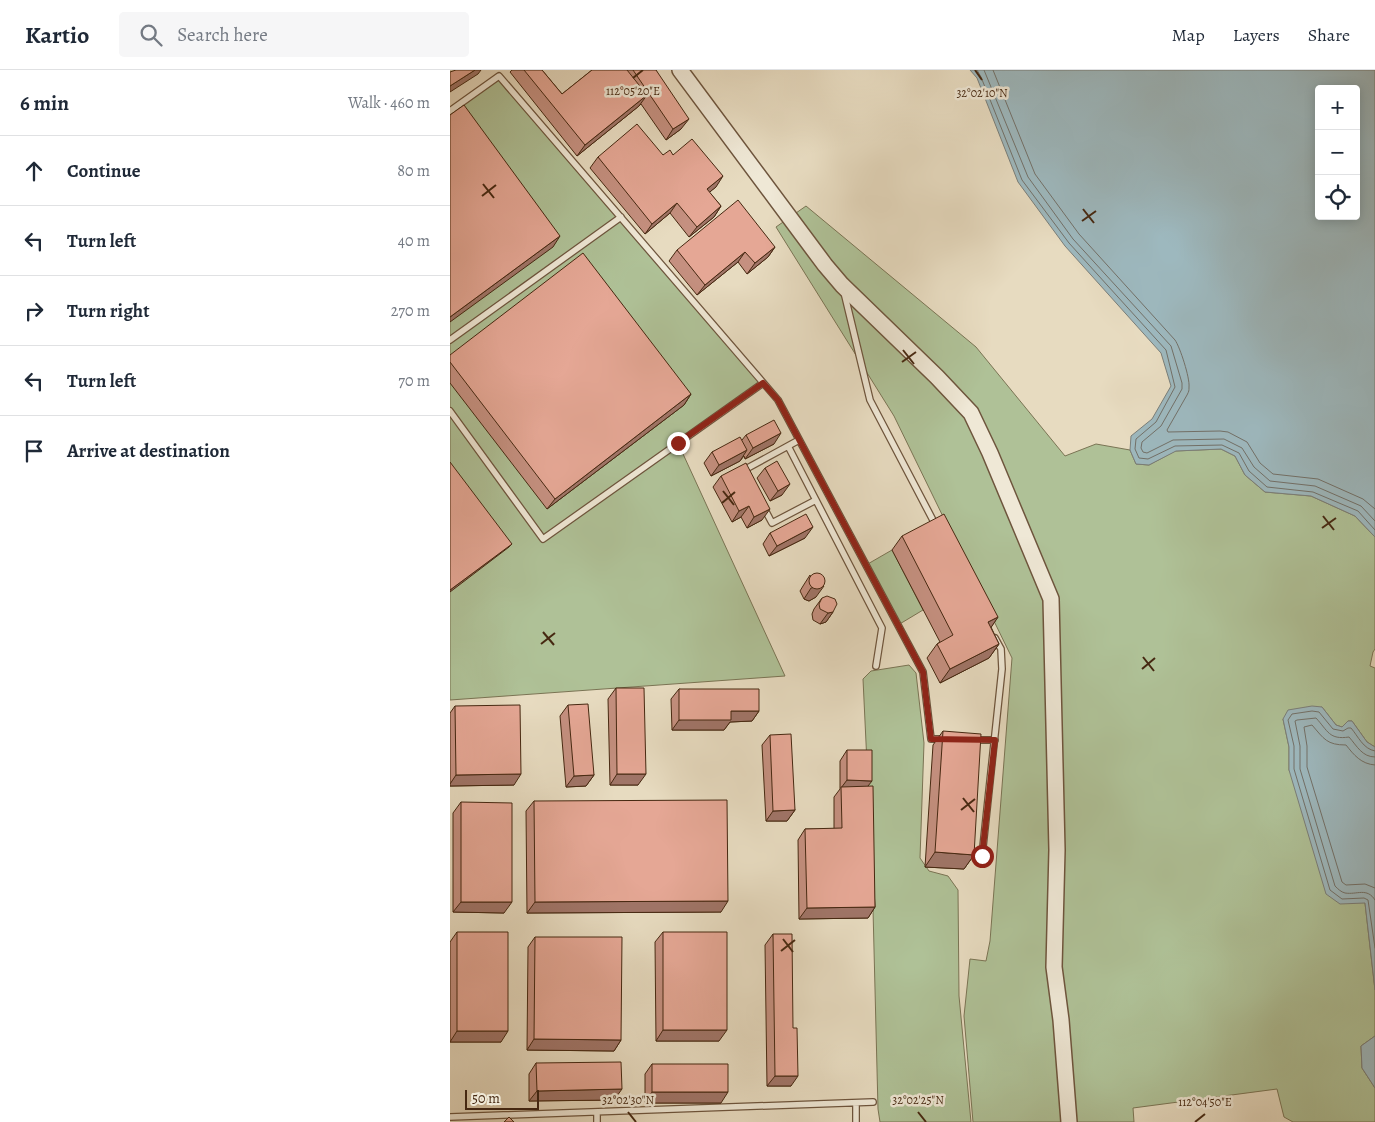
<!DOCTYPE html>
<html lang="en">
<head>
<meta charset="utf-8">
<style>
	body { margin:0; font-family:Alegreya,serif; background:#f6f6f7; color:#1f2937 }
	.controls { position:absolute; right:15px; top:15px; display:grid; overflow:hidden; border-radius:5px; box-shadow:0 2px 12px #0003 }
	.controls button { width:45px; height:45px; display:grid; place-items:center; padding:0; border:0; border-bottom:1px solid #e0e1e3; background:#fff; color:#1f2937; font:25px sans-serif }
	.scale { position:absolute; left:15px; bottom:12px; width:74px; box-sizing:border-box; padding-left:5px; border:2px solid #462811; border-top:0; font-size:14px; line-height:18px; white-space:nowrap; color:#462811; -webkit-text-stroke:4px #efe8d6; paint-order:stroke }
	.stop { position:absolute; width:15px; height:15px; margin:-11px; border:4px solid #8f2418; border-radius:50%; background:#fff }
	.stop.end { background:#8f2418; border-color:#fff; box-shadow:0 1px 5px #0008 }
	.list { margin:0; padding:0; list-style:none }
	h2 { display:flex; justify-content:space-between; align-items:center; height:65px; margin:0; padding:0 20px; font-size:21px }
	h2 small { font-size:16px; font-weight:400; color:#747a83 }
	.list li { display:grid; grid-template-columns:32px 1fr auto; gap:15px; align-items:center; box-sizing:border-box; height:70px; padding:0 20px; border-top:1px solid #e0e1e3 }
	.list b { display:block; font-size:19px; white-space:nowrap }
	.list em { font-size:16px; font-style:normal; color:#747a83 }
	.icon { flex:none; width:28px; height:28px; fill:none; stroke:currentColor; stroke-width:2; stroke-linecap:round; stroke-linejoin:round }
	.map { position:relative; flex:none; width:925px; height:1052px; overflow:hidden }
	header { display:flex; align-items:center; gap:30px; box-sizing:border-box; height:70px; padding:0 25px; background:#fff; border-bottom:1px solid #e0e1e3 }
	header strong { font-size:24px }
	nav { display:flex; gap:28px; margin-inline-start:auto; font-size:18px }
	.search { width:350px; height:45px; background:#f6f6f7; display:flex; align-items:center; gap:12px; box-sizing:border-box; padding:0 18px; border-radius:5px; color:#747a83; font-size:19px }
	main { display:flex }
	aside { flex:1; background:#fff }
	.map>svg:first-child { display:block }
	.green { fill:#afc197; stroke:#7a7454 }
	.water { fill:#9db8be; stroke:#7a7e79; fill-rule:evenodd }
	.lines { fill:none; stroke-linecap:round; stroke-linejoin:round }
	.shore { stroke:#727068; stroke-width:1 }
	.service-casing { stroke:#6e553d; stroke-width:8 }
	.tertiary-casing { stroke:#6e553d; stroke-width:18 }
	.service { stroke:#efe8d6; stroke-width:5.5 }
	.tertiary { stroke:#efe8d6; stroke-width:15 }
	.wall { fill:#c59080; stroke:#462811 }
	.shaded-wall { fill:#a07568; stroke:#462811 }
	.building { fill:#e5a795; stroke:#462811 }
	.route { stroke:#8f2418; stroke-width:6 }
	.ticks { fill:none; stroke:#462811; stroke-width:2 }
	.ticks-label { font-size:12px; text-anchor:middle; fill:#462811; stroke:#efe8d6; stroke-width:5; stroke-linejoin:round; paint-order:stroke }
</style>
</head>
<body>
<header>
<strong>Kartio</strong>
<div class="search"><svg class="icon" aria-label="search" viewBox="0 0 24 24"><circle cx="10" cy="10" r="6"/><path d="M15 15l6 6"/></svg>Search here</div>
<nav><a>Map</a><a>Layers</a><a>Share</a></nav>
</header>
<main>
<aside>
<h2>6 min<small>Walk · 460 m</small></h2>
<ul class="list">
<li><svg class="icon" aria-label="ahead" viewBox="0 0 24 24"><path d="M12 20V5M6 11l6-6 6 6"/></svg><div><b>Continue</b></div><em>80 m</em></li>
<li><svg class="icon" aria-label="left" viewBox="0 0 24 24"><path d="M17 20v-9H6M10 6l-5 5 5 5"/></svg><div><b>Turn left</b></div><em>40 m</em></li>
<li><svg class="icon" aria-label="right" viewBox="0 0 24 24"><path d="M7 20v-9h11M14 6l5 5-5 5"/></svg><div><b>Turn right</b></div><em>270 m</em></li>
<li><svg class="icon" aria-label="left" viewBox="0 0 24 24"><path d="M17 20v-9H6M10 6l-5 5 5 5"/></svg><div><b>Turn left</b></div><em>70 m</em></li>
<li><svg class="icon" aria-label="arrive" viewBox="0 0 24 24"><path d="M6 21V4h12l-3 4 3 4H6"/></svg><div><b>Arrive at destination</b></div></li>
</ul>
</aside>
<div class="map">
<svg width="925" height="1052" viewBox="0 0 925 1052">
	<rect width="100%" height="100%" fill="#e7dbc0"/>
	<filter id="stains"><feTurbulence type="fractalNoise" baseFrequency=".004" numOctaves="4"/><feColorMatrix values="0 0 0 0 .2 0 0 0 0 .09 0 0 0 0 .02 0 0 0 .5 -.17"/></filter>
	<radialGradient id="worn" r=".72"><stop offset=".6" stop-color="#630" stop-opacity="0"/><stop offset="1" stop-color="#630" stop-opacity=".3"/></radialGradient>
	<path class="green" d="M49,6L313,313L228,373L335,606L0,630V37Z
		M356,136L526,277L615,386L646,374L680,380L686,394L699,395L725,381L771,379L785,386L795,405L815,422L861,426L905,446L925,467V579L923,582L920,596L925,598V677L917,672L902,651H898L892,657L886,655L872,637L833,649L839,677V700L915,833L925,920V966L911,976L912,998L925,1018V1052H843L834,1047L827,1019L683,1038L684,1052H523L514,946L520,889L536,891L540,871L562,588L444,346L326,157Z
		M442,480L473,540L448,555L416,495Z
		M459,595L466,603L474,673L470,788L479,801L498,806L508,820L509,926L521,1052H430L428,1039L422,799L413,609L421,601Z"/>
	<path class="water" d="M520,0H925V467L905,446L861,426L815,422L795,405L785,386L771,379L726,381L699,395L686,394L680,380L681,366L702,349L721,316L711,283L615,176L568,112L527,8ZM869,19H906V146H869Z
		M862,636L872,637L886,655L892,657L898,651H902L917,672L925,677V920L915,833L890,834L876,824L839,700V677L833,649L838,640Z
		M925,966V1018L912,998L911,976Z"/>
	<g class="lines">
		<path class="shore" d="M527,0L531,7L572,110L619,173L716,280L725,317L706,352L686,369L685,379L689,388L698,389L725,376L772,375L789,383L799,401L817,417L863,422L908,441L925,460
			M534,0L578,107L623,169L721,276L732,313V319L711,356L692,372L691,378L693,382L697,383L723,370L774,369L792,378L804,397L820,411L865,416L911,436L925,451
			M543,0L585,104L629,164L725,270C730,277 740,308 739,317C739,321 739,321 737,325L717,360L718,362L770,361L778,362L797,372L810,393L823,404L868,409L913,429L925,439
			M925,681C913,679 908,666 901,658H898L893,661L883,659L869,642L862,641L842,644L838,650L844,676V699L880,820L892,829L914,828L918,830L925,878
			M925,687C912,687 907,676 899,667C879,670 878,661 866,648L847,650L845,651L850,676V699L885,816C888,819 891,822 895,823C907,825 917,817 925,830
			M925,695C911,694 904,685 896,675C877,675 874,669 862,655L854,657L857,676V697L892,812L896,815L915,814L925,818"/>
		<defs>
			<path id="service" d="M0,41L49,6L328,330L473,602L481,669H495
				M394,222L420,330L486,456
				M0,270L171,147
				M0,341L93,469L313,313
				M349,370L338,376L432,558L426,596
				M294,402V400L338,376
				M313,436L322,453L366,430
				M524,670H545
				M532,786L552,599L551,579L545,568
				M147,1042V1052
				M0,1047L423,1032
				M406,1052V1033"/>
			<path id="tertiary" d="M230,0L375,195L392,215L487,307L521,343L540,383L601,529L607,780L604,897L611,950L619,1052"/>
		</defs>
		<use href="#service" class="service-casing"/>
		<use href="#tertiary" class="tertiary-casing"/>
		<use href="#service" class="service"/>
		<use href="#tertiary" class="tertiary"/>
	</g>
	<path class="wall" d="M62,0H92L112,24L142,0H206L231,59L216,70L191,34L189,36L127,86L60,2Z
		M213,85H223L266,117L259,122L271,136L264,147L239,167L220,143L195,164L140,98L148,87Z
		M325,177L318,187L297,204L288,192L247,225L219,191L227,180Z
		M0,285L241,324L234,335L97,439L0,313Z
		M296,365L324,374L295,389L294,386L290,391L261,406L254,393L262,382L292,370Z
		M315,398L332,425L320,431L307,408Z
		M271,406L312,450L297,458L291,447L282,452L263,417Z
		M320,463L355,468L319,486L313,474Z
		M452,466L548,547L541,557L549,574L539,588L490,613L477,588L487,574L490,572L442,480Z
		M360,505L366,527L359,531L354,529L350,521L353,516Z
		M372,528L383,542L376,552L370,554L363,550L362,544L364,539Z
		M166,618L188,715H160L158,629Z
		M229,619L309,641L302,651L280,652L274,660H222L221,629Z
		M118,635L144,705L136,716L116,717L110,646Z
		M5,636L64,715L0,716V643Z
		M493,661L524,785L514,799L475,797L483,675Z
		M320,665L345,740L337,751H316L312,675Z
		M397,680L418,716L425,837L418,848L349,849L348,770L355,759H384V727L390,719V691Z
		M84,731L271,842L77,843L76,741Z
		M11,732L54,843L3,842V743Z
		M7,862L51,972H0V872Z
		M213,862L269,971H206L205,872Z
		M323,864L341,1016H317L315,875Z
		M85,867L171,970L164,981L77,980L78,877Z
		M86,993L164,1030L79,1031V1004Z
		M202,994L271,1033H195V1004Z"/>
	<path class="shaded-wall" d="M25,0H31L28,4L0,22V16Z
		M197,25L189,36L127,86L135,75Z
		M239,49L231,59L216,70L223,59Z
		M273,106L266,117L250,130L257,119Z
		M227,133L220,143L195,164L202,154Z
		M271,136L264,147L239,167L247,157Z
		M110,166L103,177L0,252V247Z
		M325,177L318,187L297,204L305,193Z
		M295,182L288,192L247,225L255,215Z
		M241,324L234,335L97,439L105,429Z
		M331,363L324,374L295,389L303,378Z
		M297,380L290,391L261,406L269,395Z
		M340,414L332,425L320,431L328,421Z
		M299,436L291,447L282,452L289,441Z
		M320,439L312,450L297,458L304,447Z
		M363,457L355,468L319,486L327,476Z
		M62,474L59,477L0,522V520Z
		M374,516L366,527L359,531L354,529L361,518Z
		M383,542L376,552L370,554L378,543Z
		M548,547L538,562V552Z
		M549,574L539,588L490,613L500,599Z
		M281,641H309L302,651L280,652L274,660H222L229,650Z
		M71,704L64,715L0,716V714L6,705Z
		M167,704H196L188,715H160Z
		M144,705L136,716L116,717L124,706Z
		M397,710L422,711L414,721L391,718Z
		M345,740L337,751H316L323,741Z
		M485,782L524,785L514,799L475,797Z
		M278,831L271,842L77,843L85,832Z
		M11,832H62L54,843L3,842Z
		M425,837L418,848L349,849L357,838Z
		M213,960H277L269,971H206Z
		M7,961H58L51,972H0Z
		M84,969L171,970L164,981L77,980Z
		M325,1006H348L341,1016H317Z
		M172,1019L164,1030L79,1031L87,1021Z
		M202,1022H278L271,1033H195Z"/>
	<path class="building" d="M6,0H25L0,16V2Z
		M74,0H92L112,24L142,0H177L197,25L135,75Z
		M183,0H206L239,49L223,59Z
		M14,35L110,166L0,247V45Z
		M187,54L213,85L220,80L223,85L242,69L273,106L257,119L271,136L247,157L227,133L202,154L148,87Z
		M288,130L325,177L305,193L295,182L255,215L227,180Z
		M133,183L241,324L105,429L0,292V285Z
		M324,350L331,363L303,378L296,365Z
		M290,367L297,380L269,395L262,382Z
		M327,391L340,414L328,421L315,398Z
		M0,392L62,474L0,520Z
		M296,393L320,439L304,447L299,436L289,441L271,406Z
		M356,444L363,457L327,476L320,463Z
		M494,444L548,547L538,552L549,574L500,599L487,574L503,565L452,466Z
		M359 511a8 8 0 1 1 16 0a8 8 0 1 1-16 0Z
		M377,526L385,529L387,534L383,542L378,543L370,539L369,534L372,528Z
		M166,618H194L196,704H167Z
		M229,619H309V641H281V650H229Z
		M138,634L144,705L124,706L118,635Z
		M70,635L71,704L6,705L5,636Z
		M493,661L531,664L524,785L485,782Z
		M341,664L345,740L323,741L320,665Z
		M397,680H422V711L397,710Z
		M423,716L425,837L357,838L355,759L392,758L391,717Z
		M277,730L278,831L85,832L84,731Z
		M11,732L62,733V832H11Z
		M7,862H58V961H7Z
		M213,862H277V960H213Z
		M323,864H342L343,958H347L348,1006H325Z
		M85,867H172L171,970L84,969Z
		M171,992L172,1019L87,1021L86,993Z
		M202,994H278V1022H202Z
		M59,1047L64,1052H54Z"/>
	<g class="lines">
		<path class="route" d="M228,373L313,313L328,330L473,602L481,669L545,670L532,786"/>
	</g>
	<path class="ticks" d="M525,0L532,10M183,8L193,0M33,114L44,128M32,126L46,115M633,139L644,153M632,151L646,141M453,280L464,294M452,292L466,282M273,421L284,435M272,433L285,422M873,446L884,460M872,458L886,448M93,562L104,575M91,574L105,563M693,587L704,601M692,599L705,588M513,728L524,742M511,740L525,729M333,869L343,882M331,881L345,870M178,1042L186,1052M468,1042L476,1052M745,1052L755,1044"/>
	<g class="ticks-label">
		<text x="183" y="25">112°05'20"E</text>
		<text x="532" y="27">32°02'10"N</text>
		<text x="178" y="1034">32°02'30"N</text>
		<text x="468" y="1034">32°02'25"N</text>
		<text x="755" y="1036">112°04'50"E</text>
	</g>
	<rect width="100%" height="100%" filter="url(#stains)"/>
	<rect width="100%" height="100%" fill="url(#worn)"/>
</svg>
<div class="controls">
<button>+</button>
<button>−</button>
<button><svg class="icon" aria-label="locate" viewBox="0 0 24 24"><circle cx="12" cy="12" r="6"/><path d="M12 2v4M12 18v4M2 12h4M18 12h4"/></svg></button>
</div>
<div class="scale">50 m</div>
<div class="stop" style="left:532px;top:786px"></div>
<div class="stop end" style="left:228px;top:373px"></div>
</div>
</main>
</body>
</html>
